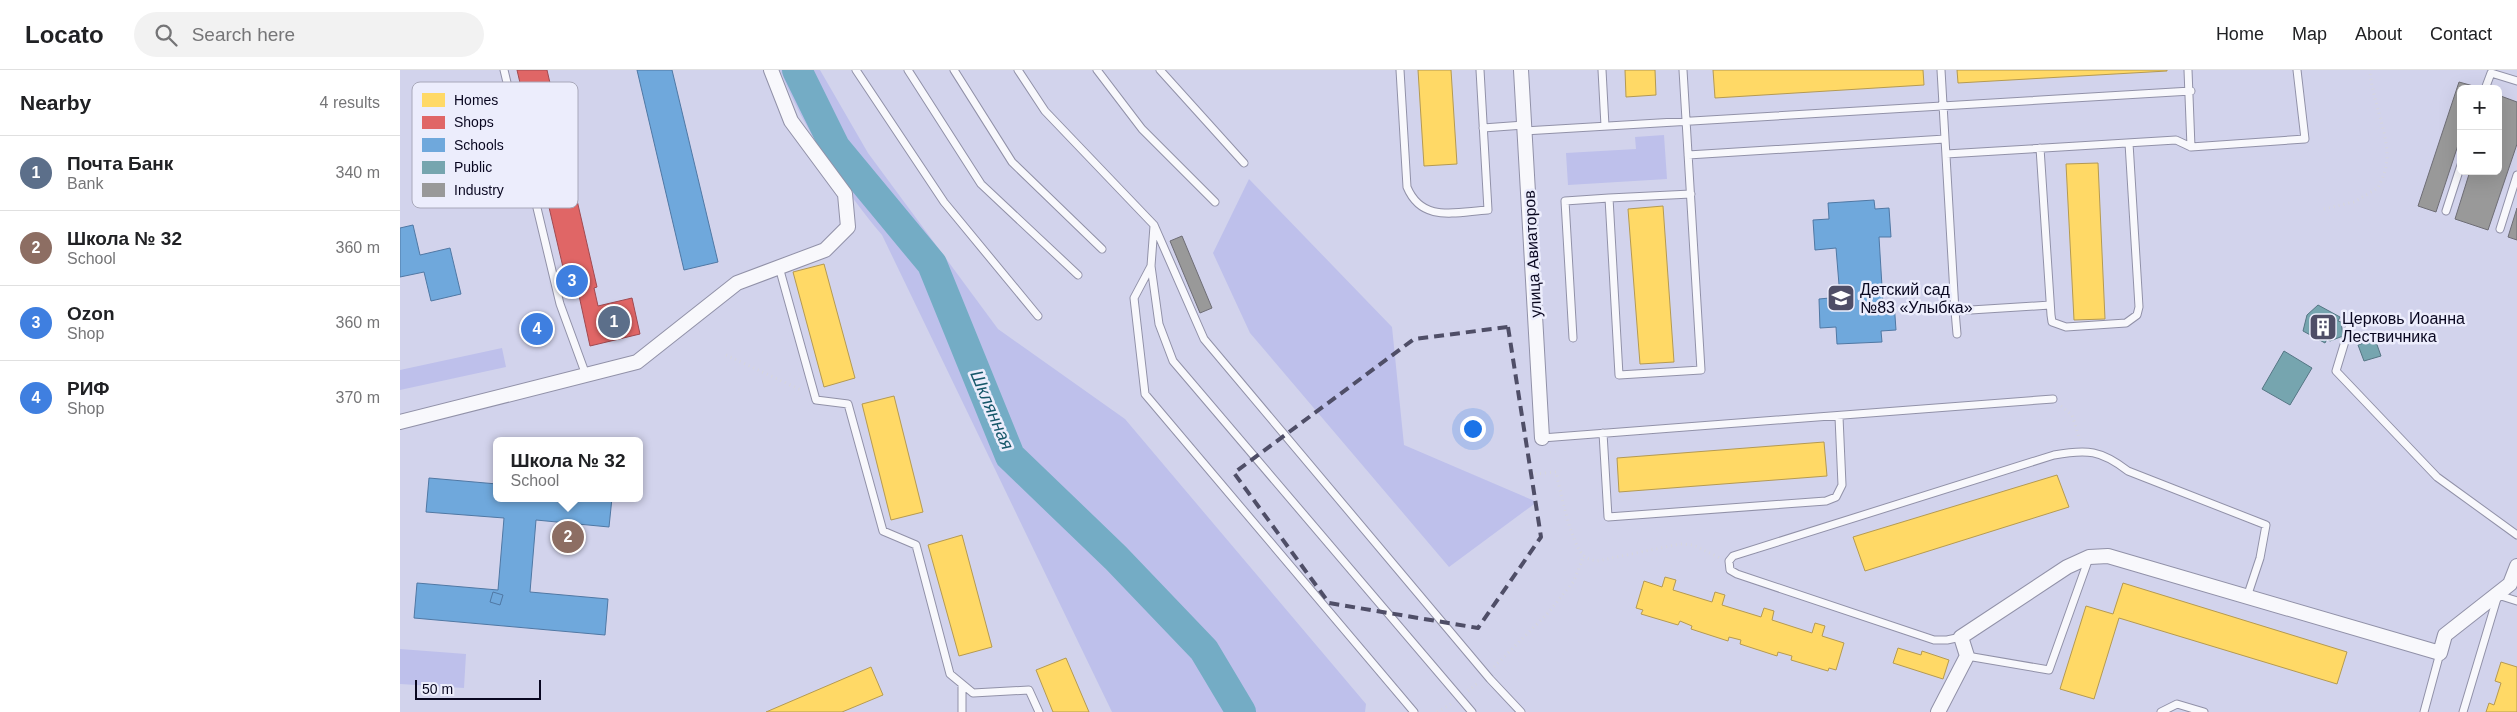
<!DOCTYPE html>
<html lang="en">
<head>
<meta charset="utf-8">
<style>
	body { margin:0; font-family:Helvetica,sans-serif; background:#f2f2f2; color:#202124 }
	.controls { position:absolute; right:15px; top:15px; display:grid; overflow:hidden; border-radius:8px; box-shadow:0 5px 20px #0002 }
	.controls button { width:45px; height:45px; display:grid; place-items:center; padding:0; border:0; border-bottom:1px solid #e0e0e0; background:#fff; color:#202124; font:25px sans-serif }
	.scale { position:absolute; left:15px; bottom:12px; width:126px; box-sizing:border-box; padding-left:5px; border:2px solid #090720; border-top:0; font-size:14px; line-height:18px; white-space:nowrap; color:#090720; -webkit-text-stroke:4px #ecedfc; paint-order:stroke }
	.you { position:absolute; left:1072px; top:358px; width:18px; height:18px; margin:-12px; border:4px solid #fff; border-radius:50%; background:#1a73e8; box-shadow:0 0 0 8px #1a73e833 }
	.badge { display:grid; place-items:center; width:32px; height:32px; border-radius:50%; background:#0b8043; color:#fff; font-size:16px; font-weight:700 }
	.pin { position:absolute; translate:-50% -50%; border:2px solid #fff; box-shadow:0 1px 5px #0006 }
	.popup { position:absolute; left:93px; top:367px; width:150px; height:65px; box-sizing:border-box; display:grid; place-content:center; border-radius:8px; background:#fff; filter:drop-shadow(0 1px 4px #0005); font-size:16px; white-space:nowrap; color:#757577 }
	.popup b { font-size:19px; color:#202124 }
	.popup::after { content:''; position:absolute; left:50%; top:100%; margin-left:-10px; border:10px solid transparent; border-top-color:#fff }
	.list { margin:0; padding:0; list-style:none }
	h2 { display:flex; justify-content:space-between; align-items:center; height:65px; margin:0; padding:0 20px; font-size:21px }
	h2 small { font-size:16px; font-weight:400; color:#757577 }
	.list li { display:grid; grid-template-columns:32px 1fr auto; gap:15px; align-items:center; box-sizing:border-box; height:75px; padding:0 20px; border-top:1px solid #e0e0e0 }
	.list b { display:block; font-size:19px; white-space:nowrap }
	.list p { margin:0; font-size:16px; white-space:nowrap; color:#757577 }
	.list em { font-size:16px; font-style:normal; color:#757577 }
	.icon { flex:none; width:28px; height:28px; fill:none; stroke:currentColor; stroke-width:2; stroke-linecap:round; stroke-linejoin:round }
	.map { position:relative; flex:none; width:2117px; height:642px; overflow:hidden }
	header { display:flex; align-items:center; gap:30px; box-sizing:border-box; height:70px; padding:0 25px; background:#fff; border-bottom:1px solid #e0e0e0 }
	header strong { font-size:24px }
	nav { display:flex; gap:28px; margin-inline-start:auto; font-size:18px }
	.search { width:350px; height:45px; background:#f2f2f2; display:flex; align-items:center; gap:12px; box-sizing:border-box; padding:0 18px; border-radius:28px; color:#757577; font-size:19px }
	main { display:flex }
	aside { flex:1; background:#fff }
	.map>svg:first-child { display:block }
	.green { fill:#bec0eb }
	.homes { fill:#ffd966; stroke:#b59a51 }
	.shops { fill:#e06666; stroke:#a04a51 }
	.schools { fill:#6fa8dc; stroke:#5078a4 }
	.public { fill:#76a5af; stroke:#557684 }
	.industry { fill:#999; stroke:#6e6d75 }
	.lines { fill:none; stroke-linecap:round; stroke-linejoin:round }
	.river { stroke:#74acc5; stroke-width:30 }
	.service-casing { stroke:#9191a8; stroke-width:9 }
	.minor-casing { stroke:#9191a8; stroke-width:16 }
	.path { stroke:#d6d6df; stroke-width:3; stroke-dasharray:1 4; stroke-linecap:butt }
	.service { stroke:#f8f8fc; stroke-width:7 }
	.minor { stroke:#f8f8fc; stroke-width:14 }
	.marked { fill:none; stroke:#4f4e67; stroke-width:4; stroke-dasharray:10 6; stroke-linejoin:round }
	.labels { text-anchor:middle; stroke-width:5; stroke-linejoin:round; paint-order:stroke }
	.street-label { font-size:16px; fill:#090720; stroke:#ecedfc }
	.poi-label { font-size:16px; fill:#090720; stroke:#ecedfc; text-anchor:start }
	.water-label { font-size:18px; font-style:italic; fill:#16576a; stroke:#ecedfc }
	.key { fill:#ecedfc; stroke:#a8a8ba; stroke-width:1 }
	.key-label { font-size:14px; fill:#090720 }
</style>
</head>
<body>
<header>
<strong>Locato</strong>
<div class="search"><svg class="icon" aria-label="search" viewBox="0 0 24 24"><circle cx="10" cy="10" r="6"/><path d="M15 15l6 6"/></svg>Search here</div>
<nav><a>Home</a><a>Map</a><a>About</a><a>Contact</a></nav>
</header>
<main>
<aside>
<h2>Nearby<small>4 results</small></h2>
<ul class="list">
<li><span class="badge" style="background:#5c6f8a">1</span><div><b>Почта Банк</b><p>Bank</p></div><em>340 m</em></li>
<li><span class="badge" style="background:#8d6e63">2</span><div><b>Школа № 32</b><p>School</p></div><em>360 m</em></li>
<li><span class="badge" style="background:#3f7fe0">3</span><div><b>Ozon</b><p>Shop</p></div><em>360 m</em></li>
<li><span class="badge" style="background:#3f7fe0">4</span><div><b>РИФ</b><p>Shop</p></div><em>370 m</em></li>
</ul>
</aside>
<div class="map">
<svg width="2117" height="642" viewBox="0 0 2117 642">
	<rect width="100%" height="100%" fill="#d2d3ec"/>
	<path class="green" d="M380,0H420L468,83L598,259L725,349L966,634L965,642H712L482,165C443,119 402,56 380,0Z
		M1264,65L1267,109L1168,115L1166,83L1236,79L1235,67Z
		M849,109L992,257L1004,375L1137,432L1049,497L850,263L813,183Z
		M102,278L106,297L0,320V300Z
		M0,579L66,584L64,618L0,614Z"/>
	<path class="homes" d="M1018,0H1051L1057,94L1024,96Z
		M1225,0H1255L1256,25L1226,27Z
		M1313,0H1523L1524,15L1315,28Z
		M1557,0H1767V1L1558,13Z
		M1698,93L1705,249L1674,250L1666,94Z
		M1263,136L1274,292L1240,294L1228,139Z
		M424,194L455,308L424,317L393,202Z
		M494,326L523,442L491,450L462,334Z
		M1424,372L1427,406L1219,422L1217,388Z
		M1657,405L1669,437L1465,501L1453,467Z
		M562,465L592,577L559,586L528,475Z
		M1265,507L1276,510L1273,520L1312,532L1315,522L1325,525L1322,535L1361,547L1364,538L1374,541L1372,550L1412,563L1415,553L1425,556L1422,566L1444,573L1436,600L1429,598L1428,601L1391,590L1392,586L1378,582L1377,586L1340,574L1341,570L1329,567L1328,571L1291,559L1292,556L1280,551L1278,555L1241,544L1243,540L1236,538L1244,511L1262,517Z
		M1723,513L1947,582L1937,614L1719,548L1694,629L1660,619L1686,536L1713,544Z
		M1498,578L1521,585L1522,581L1549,590L1543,609L1493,593Z
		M666,588L689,642H653L636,600Z
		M2101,592L2117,597V642H2086L2089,633L2094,635L2101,613L2095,611Z
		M471,597L483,625L442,642H366Z"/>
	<path class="shops" d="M117,0H147L197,217L194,218L198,236L232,228L240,264L190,276L178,221L169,223Z"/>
	<path class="schools" d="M237,0H272L318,192L284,200Z
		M1474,130L1475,139L1489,138L1491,167H1479L1483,233L1494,232L1496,260L1481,261L1482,272L1437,274L1436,257L1420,258L1419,229L1440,227L1436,178L1415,180L1413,150L1429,149L1428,133Z
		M13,155L20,185L50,178L61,224L31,231L24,202L0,207V158Z
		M29,408L97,414V428H212L209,457L136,450L130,522L208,529L205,565L14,548L17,513L98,520L104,448L26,442Z
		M93,522L103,525L100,535L90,532Z"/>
	<path class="public" d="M1918,235L1940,247L1938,251L1941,252L1943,266L1930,271L1927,269L1925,273L1903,261L1907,245Z
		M1975,269L1981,286L1964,291L1958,275Z
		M1884,281L1912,298L1890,335L1862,319Z"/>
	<path class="industry" d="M2059,12L2077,17L2061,19V66L2036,142L2018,136Z
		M2098,25L2117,32V74L2088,160L2055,149L2070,101H2098Z
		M2117,138V170L2108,167Z
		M782,166L812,238L800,243L770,171Z"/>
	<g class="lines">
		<path class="river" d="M397,0L435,77L532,194L610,386L716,488L804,580L841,642"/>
		<defs>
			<path id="service" d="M104,0L160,234L186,305
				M456,0L544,132L638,246
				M508,0L581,114L678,205
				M554,0L612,92L702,179
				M618,0L645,41L754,155L804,269L1090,609L1121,642
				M697,0L742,59L815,132
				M760,0L844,93
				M1000,0L1007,117C1022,153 1055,142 1088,140L1080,0
				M1202,0L1205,56
				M1283,0L1301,300L1219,305L1209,128L1291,124
				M1541,0L1555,241L1650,235
				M1788,0L1791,77
				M2085,19L2091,3L2117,11
				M1083,58L1124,55
				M1124,61L1791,21
				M1640,78L1651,245L1652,252L1666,257L1726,253L1737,245L1739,237L1729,73
				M1546,84L1776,70L1791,77L1905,69L1897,0
				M1288,85L1545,69
				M2046,141L2061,95
				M754,156L751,196L759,254L773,291L1072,642
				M2100,159L2117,105
				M751,196L734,228L745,324L1014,642
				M379,197L416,330L448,334L483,461L516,475L550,604L573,623L629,620L639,642
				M1555,241L1557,264
				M1950,255L1936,301L2037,407L2117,465
				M1173,268L1165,131L1209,128
				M1203,363L1208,447L1426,431L1436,427L1442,415L1439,347
				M1142,368L1653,329
				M1561,567L1547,570H1534L1337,504L1330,500L1329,491L1333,486L1654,385C1687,379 1701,380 1728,401L1866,455L1860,488L1847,527
				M1567,586L1649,600L1689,488
				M562,642V614
				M1761,642L1777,634L1804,642
				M2024,642L2040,583
				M2063,642L2098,525L2117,531"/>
			<path id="minor" d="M1121,0L1142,368
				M0,352L237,292L337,213L425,180L448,157L445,124L391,51L371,0
				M1538,642L1567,586L1561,567L1667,497L1689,487L1708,486L2040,583L2045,565L2110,514L2117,496"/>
		</defs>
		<use href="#service" class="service-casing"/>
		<use href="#minor" class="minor-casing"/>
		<path class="path" d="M1924,139L1954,132L1978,118C1981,111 1985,104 1986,96C1992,71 1971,28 1970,0
			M326,285L401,320
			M1661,336L1672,345L1680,371
			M1135,404L1156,402C1160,420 1171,473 1183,485C1187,489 1192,490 1197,491L1280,474L1293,475L1320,488
			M1094,597L1148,543L1174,511L1184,485
			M1068,621L1079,612
			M1037,642L1051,634"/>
		<use href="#service" class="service"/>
		<use href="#minor" class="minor"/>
	</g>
	<path class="marked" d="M1108,257L1141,467L1078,558L929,533L834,403L1014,269Z"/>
	<defs>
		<symbol id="school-square" viewBox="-11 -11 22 22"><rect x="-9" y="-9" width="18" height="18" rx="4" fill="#4f4e67" stroke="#ecedfc"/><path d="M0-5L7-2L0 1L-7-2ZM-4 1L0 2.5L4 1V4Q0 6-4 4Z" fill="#fff"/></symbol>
		<symbol id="building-square" viewBox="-11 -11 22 22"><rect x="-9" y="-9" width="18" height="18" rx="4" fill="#4f4e67" stroke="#ecedfc"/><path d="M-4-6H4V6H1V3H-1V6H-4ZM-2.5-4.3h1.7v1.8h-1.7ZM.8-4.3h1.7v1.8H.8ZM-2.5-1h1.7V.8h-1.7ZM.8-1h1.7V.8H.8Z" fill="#fff"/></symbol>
	</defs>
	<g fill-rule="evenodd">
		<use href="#school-square" x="1425" y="212" width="32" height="32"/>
		<use href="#building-square" x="1907" y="241" width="32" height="32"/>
	</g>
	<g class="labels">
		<g class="street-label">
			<text transform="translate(1132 184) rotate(-93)" y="6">улица Авиаторов</text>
		</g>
		<g class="poi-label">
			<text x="1460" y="225">Детский сад<tspan x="1460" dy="18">№83 «Улыбка»</tspan></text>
			<text x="1942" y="254">Церковь Иоанна<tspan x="1942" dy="18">Лествичника</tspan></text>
		</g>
		<g class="water-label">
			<text transform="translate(592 340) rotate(67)" y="6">Шклянная</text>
		</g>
	</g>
	<rect x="12" y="12" width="166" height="126" rx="8" class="key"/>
	<rect x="22" y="23" width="23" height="14" fill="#ffd966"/>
	<rect x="22" y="46" width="23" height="13" fill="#e06666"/>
	<rect x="22" y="68" width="23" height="14" fill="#6fa8dc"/>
	<rect x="22" y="91" width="23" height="13" fill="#76a5af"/>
	<rect x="22" y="113" width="23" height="14" fill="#999"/>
	<g class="key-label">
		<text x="54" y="35">Homes</text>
		<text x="54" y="57">Shops</text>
		<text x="54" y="80">Schools</text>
		<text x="54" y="102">Public</text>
		<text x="54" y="125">Industry</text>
	</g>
</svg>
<div class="controls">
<button>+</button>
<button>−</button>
</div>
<div class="scale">50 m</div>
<div class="you"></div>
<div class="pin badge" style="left:214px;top:252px;background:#5c6f8a">1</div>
<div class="pin badge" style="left:168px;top:467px;background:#8d6e63">2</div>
<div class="popup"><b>Школа № 32</b>School</div>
<div class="pin badge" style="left:172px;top:211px;background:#3f7fe0">3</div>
<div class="pin badge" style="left:137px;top:259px;background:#3f7fe0">4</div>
</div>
</main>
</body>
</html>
